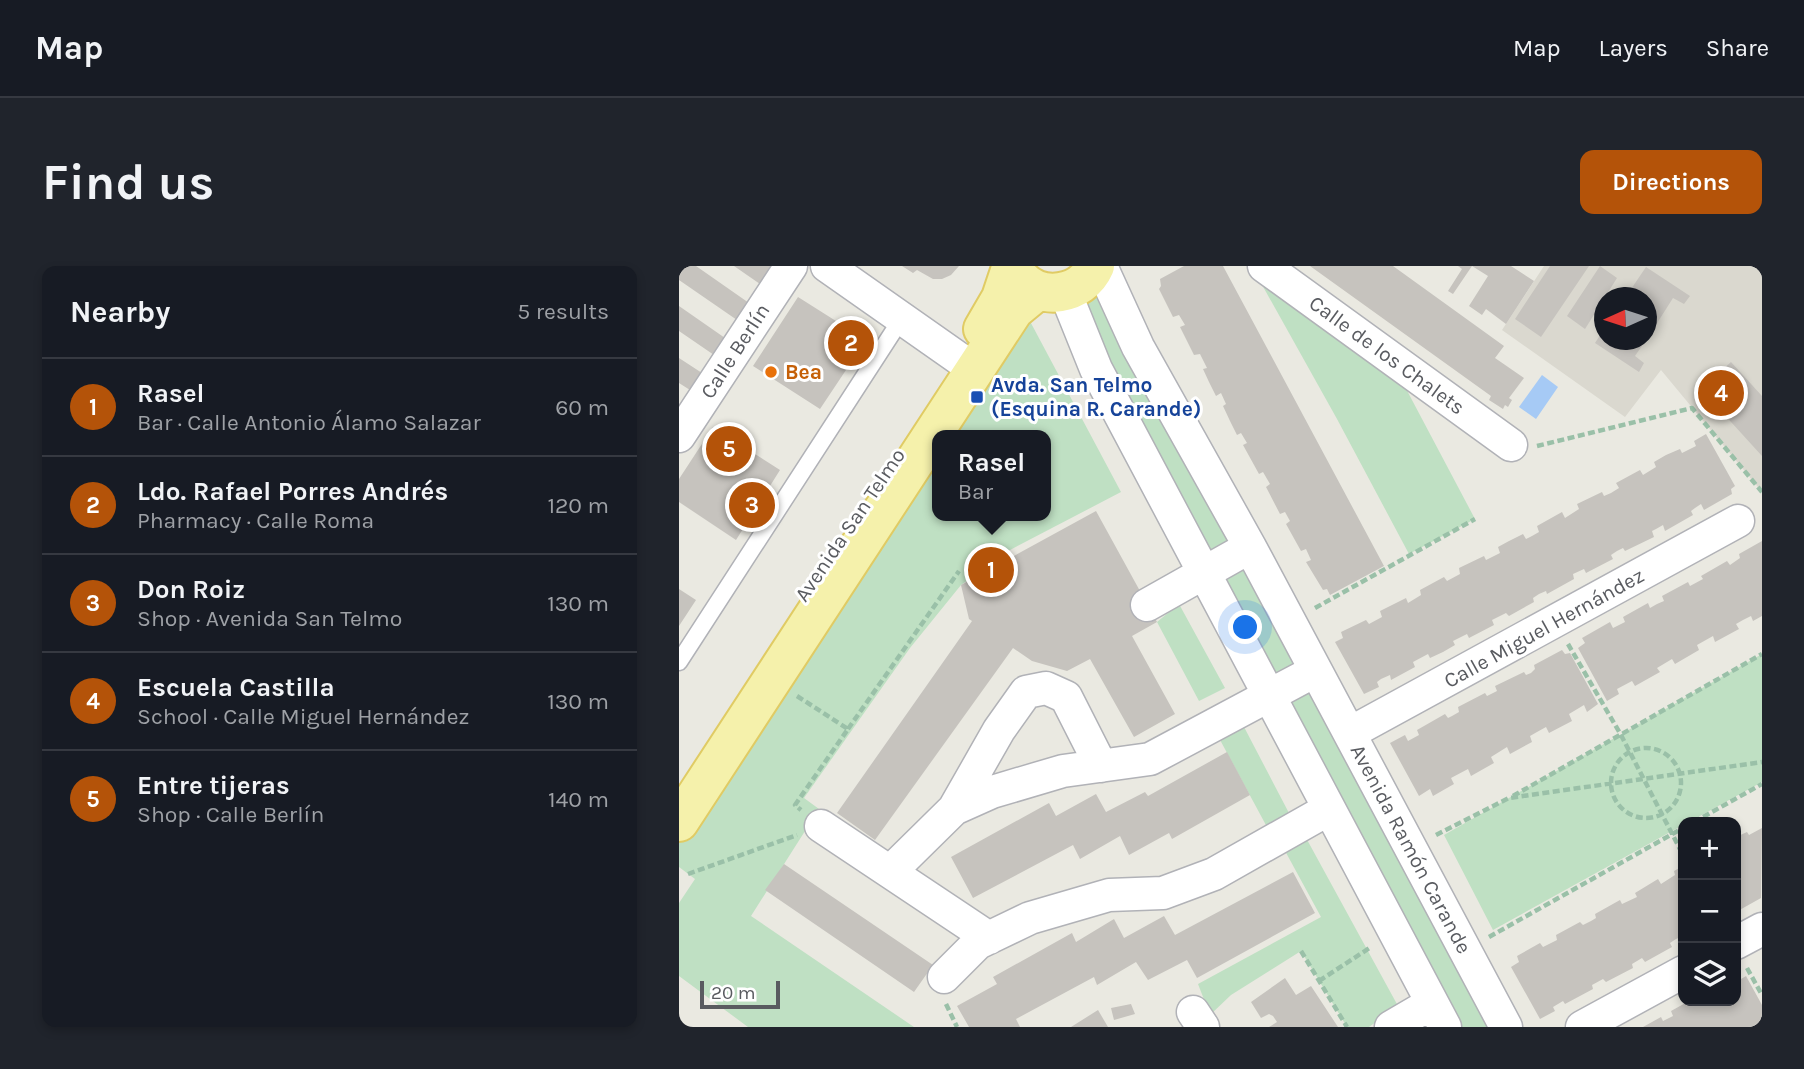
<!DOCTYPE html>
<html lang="en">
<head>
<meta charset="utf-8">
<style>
	body { margin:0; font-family:Karla,sans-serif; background:#20242c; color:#f1f3f6 }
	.controls { position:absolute; right:21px; bottom:21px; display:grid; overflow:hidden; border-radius:14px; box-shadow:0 4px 10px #0003 }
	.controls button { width:63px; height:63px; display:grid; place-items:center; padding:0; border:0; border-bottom:2px solid #363941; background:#171b24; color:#f1f3f6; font:35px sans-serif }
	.compass { position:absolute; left:915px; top:21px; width:63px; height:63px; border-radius:50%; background:#171b24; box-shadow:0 4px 10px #0003; rotate:267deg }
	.scale { position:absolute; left:21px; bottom:18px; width:80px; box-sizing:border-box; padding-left:7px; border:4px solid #595b60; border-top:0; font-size:19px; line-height:24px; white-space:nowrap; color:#595b60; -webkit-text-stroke:5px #fff; paint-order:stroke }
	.you { position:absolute; left:567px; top:362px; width:24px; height:24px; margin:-18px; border:5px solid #fff; border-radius:50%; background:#1a73e8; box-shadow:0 0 0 10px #1a73e833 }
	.badge { display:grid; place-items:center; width:46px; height:46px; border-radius:50%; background:#b45309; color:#fff; font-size:23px; font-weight:700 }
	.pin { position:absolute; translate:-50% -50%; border:4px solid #fff; box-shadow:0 2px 7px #0006 }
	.popup { position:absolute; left:253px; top:164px; width:119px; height:91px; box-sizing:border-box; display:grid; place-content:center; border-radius:14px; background:#171b24; filter:drop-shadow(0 2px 5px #0005); font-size:23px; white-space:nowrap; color:#9ea1a6 }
	.popup b { font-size:26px; color:#f1f3f6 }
	.popup::after { content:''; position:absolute; left:50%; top:100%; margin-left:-14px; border:14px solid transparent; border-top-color:#171b24 }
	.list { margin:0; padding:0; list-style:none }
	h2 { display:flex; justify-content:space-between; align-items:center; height:91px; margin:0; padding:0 28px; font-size:30px }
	h2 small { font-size:23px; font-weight:400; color:#9ea1a6 }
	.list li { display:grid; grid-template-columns:46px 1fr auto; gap:21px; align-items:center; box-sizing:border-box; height:98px; padding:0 28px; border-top:2px solid #363941 }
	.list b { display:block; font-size:26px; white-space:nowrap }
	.list p { margin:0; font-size:23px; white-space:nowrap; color:#9ea1a6 }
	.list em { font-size:23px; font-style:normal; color:#9ea1a6 }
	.icon { flex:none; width:38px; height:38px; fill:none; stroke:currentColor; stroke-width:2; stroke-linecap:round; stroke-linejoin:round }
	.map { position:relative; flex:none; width:1083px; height:761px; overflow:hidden; border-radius:14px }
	header { display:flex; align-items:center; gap:42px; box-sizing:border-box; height:98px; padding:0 35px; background:#171b24; border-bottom:2px solid #363941 }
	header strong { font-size:33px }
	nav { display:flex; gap:38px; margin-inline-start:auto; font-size:24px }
	.intro { display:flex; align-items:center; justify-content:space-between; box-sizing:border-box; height:168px; padding:0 42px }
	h1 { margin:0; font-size:49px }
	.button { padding:18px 32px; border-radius:14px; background:#b45309; color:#fff; font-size:24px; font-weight:700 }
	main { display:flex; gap:42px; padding:0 42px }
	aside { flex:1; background:#171b24; border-radius:14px; box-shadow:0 4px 10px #0003 }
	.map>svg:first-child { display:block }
	.education { fill:#dad8cf; fill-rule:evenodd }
	.green { fill:#bfe0c3 }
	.water { fill:#a6caf5 }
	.building { fill:#c6c3be }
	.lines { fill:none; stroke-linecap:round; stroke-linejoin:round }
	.lane-casing { stroke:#b1b2b7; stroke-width:19 }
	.street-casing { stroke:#b1b2b7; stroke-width:35 }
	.primary-casing { stroke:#e0cb64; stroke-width:42 }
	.path { stroke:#9ac0a8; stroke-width:4.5; stroke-dasharray:7 3.5; stroke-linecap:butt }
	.lane { stroke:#fff; stroke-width:16 }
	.street { stroke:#fff; stroke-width:32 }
	.primary { stroke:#f5f1ab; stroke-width:38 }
	.food-dot { fill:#e8710a; stroke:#fff; stroke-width:2.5 }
	.transit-dot { fill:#1a4fb4; stroke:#fff; stroke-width:2.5 }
	.labels { text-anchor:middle; stroke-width:6; stroke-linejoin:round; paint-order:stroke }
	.street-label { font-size:21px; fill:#595b60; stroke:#fff }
	.food-label { font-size:21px; font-weight:bold; fill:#c56008; stroke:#fff; text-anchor:start }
	.transit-label { font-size:21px; font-weight:bold; fill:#164399; stroke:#fff; text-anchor:start }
</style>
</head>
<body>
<header>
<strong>Map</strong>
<nav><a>Map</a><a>Layers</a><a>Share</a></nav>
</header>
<div class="intro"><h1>Find us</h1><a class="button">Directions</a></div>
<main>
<aside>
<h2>Nearby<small>5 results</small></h2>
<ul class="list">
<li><span class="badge">1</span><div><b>Rasel</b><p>Bar · Calle Antonio Álamo Salazar</p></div><em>60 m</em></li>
<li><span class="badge">2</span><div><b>Ldo. Rafael Porres Andrés</b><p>Pharmacy · Calle Roma</p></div><em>120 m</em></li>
<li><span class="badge">3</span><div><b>Don Roiz</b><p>Shop · Avenida San Telmo</p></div><em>130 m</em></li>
<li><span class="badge">4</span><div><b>Escuela Castilla</b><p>School · Calle Miguel Hernández</p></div><em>130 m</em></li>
<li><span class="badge">5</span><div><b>Entre tijeras</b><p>Shop · Calle Berlín</p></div><em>140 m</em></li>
</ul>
</aside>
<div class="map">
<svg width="1083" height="761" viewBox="0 0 1083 761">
	<rect width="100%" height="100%" fill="#eae9e1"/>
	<path class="education" d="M865,0H1083V226L982,104L946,151L823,64ZM926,32H968V74H926Z"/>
	<path class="green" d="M415,0L827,761H772L386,26Z
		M577,8L724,117L796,253L730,288L658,153Z
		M345,44L442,226L331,284L282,319L231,382L125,532L140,543L72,650L235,761H69L0,710V637L16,613L0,601V568L258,177V250H366V169H263Z
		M500,338L546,422L520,435L478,356Z
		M1083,388V516L1010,556H1004V559L814,664L765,569Z
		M564,459L611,549L588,561L540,472Z
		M626,570L719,740L690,761H668L622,685L552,729L531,749L519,718L642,651L605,583Z"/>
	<path class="water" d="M863,109L879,121L857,153L840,141Z"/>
	<path class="building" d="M0,0H17L70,37L58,54L0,14Z
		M55,0H94L81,18Z
		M223,0H280L272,9L263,13H254L238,4L234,7Z
		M505,0H544L705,300L651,329L648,323L644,324L627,296L632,294L627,283L622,285L607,258L611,255L606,246L601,248L587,221L591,218L584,206L580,208L564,179L568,177L562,167L558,169L551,155L544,140L547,138L542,127L537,130L530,116L524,103L528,102L521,88L515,89L501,61L506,59L500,49L494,51L480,23L482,20L481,13Z
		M631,0H714L825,80L816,92L845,112L830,132L833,134L829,141L826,139L824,143L810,134L812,130Z
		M779,0H793L774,28L769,25L783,3Z
		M793,0H832L855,15L827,58L807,43L803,49L790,40L809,10Z
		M871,0H910L862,71L836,53Z
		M921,0L938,12L906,63L888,50Z
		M967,1L1011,30L1005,38L994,32L968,73V32H946Z
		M119,31L187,74L141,143L74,100Z
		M0,40L46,72L35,89L0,65Z
		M925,63V74H967L956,90L965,97L960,106L916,77Z
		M0,92L23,107L11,124L0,117Z
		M1052,96L1083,130V190L1022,123Z
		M34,161L101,204L57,274L0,236V213Z
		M1027,168L1056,220L1052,223L1053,228L1025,244L1022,238L1016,242L1012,245L1014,249L986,265L984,259L977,263L973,265L975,271L946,285L944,282L938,285L932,289L934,293L907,307L905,303L894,308L895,313L868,328L867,325L860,328L854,332L855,336L830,350L827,347L813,354L815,359L790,372L788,368L774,375L776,379L764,386L751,392L749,388L734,396L736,401L712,414L711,409L702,413L698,416L700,421L685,428L656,376L664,372L662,366L687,354L690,358L703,351L701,345L727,332L729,337L742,329L741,324L765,311L768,315L781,308L780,302L805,290L807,294L821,287L819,281L830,275L844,268L847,273L853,270L860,266L858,260L883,246L886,252L900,243L898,238L923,226L925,230L932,227L940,222L937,217L961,204L964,209L977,201L975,196L987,189L1001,183L1003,187L1017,180L1015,175Z
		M417,245L478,356L453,370L496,448L455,471L411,393L388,405L353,395L334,382L196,574L158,547L293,355L290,353L282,319Z
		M1083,275V350L1074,355L1072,350L1064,354L1057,358L1060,363L1036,376L1034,370L1018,379L1020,384L996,398L993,393L978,402L981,406L956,420L953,415L938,423L940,428L928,435L899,382L906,377L903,372L931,356L934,362L946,356L944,351L969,337L971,342L978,338L985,335L983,330L1009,316L1011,320L1024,313L1022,310L1048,295L1051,299L1061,292L1060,288Z
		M0,323L17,334L0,360Z
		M883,384L886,388L891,387L919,438L908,446L905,439L890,448L893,455L870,467L867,461L858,466L851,470L853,476L831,488L828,481L812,491L815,497L792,510L789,503L772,512L775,518L754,530L751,523L740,530L711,477L726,469L729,475L740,469L738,464L766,448L769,452L773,450L780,446L779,441L806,427L808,430L818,425L816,420L845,406L847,409L852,407L856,403L855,399Z
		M548,486L571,529L493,573L490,567L450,589L441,570L401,593L394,579L294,632L272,591L370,537L377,550L417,528L427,546L466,526L469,530Z
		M1083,562L1082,632L1057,646V571L1068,566L1070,569Z
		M105,598L254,699L235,726L86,624Z
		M1004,600V674L1002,671L997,673L991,677L993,681L966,696L963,692L953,698L954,702L927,716L924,713L913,719L914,723L886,738L884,735L874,741L876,745L861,753L832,701L840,696L838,690L861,677L864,681L878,674L877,669L901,656L904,659L912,655L917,652L916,648L941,634L943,638L958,631L956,627L979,613L982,618L996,609L995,605Z
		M614,606L636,647L518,712L508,694L469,714L457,696L418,719L415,711L337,753L341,761H290L278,740L318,718L314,711L393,667L397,676L435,653L445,672L485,650L496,669Z
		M1059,708L1062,713L1067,710L1083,739V761H964L982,751L984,755L994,750L992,745L1010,735H1057V709Z
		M606,712L617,729L632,720L659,761H590L598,756L594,750L590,748L582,752L572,736Z
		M452,738L456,748L435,754L432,742Z
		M419,744L429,761H392Z"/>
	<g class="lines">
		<defs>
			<path id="lane" d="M0,396L223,52"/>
			<path id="street" d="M148,0L282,94
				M422,0L459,81L571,281L827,761
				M585,0L832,179
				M386,26L417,103L766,761
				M0,170L112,0
				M468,339L571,281
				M671,467L1059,255
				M275,543L320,464L347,426L367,422L387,431L422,500
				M142,560L310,672
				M211,606L275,543L313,526L384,505L471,493L636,405
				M1057,677L1083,663
				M265,711L299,677L351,652L430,629L484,627L535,608L650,543
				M514,746L524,761
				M712,761L753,737
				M903,761L1004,706"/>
			<path id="primary" d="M340,11C361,36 403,30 416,0
				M304,63L322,32L332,2
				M0,556L335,44L358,25"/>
		</defs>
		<use href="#lane" class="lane-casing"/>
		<use href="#street" class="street-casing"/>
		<use href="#primary" class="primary-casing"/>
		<path class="path" d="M858,180L1013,142L1083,226
			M636,342L796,253
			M889,378L942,469L1004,589
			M118,430L169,463L116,539L122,544
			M169,463L280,305
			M932 517a35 35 0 1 1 70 0a35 35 0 1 1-70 0Z
			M834,530L1083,388
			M1015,556L1083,518
			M757,569L830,532L1083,496
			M9,608L118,569
			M810,671L1004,562
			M622,685L668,761
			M1068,702L1083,729
			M640,715L692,681
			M267,738L278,761"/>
		<use href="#lane" class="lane"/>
		<use href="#street" class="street"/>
		<use href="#primary" class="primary"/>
	</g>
	<circle class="food-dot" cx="92" cy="106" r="7"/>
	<rect class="transit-dot" x="291" y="124" width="14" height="14" rx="3.5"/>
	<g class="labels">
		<g class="street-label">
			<text transform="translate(56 85) rotate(-57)" y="7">Calle Berlín</text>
			<text transform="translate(708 89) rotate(36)" y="7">Calle de los Chalets</text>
			<text transform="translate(171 259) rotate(-56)" y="7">Avenida San Telmo</text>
			<text transform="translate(865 362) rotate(-29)" y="7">Calle Miguel Hernández</text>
			<text transform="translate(732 583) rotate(62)" y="7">Avenida Ramón Carande</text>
		</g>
		<g class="food-label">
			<text x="106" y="113">Bea</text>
		</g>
		<g class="transit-label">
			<text x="312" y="126">Avda. San Telmo<tspan x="312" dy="24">(Esquina R. Carande)</tspan></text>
		</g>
	</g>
</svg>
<div class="controls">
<button>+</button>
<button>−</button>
<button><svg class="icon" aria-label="layers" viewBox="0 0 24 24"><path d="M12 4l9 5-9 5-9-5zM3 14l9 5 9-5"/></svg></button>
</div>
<svg class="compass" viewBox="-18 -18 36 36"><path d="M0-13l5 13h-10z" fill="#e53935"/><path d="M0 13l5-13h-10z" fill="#9ea1a6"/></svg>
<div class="scale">20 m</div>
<div class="you"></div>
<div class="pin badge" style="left:312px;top:304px">1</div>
<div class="popup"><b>Rasel</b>Bar</div>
<div class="pin badge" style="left:172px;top:77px">2</div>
<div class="pin badge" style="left:73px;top:239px">3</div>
<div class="pin badge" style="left:1042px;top:127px">4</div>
<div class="pin badge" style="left:50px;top:183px">5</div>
</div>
</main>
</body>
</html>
